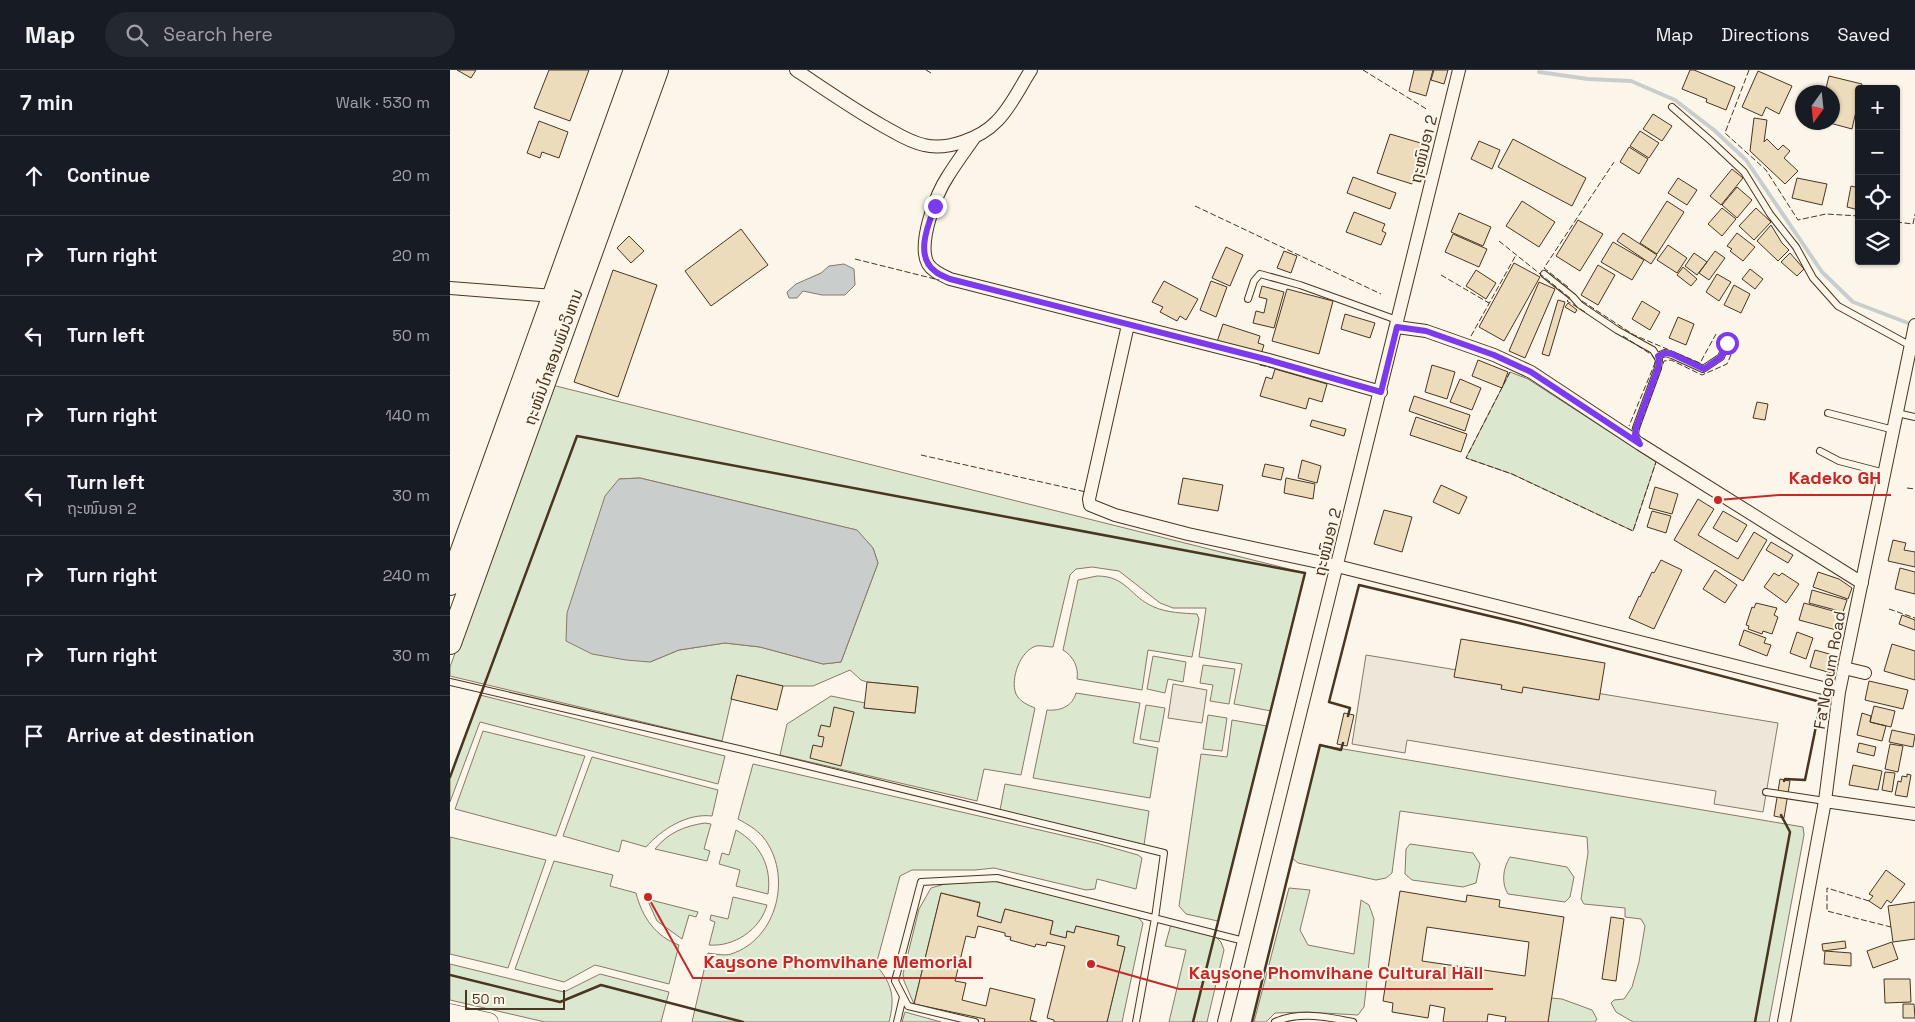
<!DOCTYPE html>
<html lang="en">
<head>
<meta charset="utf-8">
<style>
	body { margin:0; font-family:"Space Grotesk","Noto Sans Lao",sans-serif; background:#242831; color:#f1f3f6 }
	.controls { position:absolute; right:15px; top:15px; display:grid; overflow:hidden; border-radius:5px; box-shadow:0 1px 4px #0004 }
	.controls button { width:45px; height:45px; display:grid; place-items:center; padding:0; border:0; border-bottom:1px solid #363941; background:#171b24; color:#f1f3f6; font:25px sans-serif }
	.compass { position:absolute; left:1345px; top:15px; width:45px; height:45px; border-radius:50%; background:#171b24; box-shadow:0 1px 4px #0004; rotate:195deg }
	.scale { position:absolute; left:15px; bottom:12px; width:100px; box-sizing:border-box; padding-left:5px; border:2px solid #4a3520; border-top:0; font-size:14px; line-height:18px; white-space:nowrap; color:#4a3520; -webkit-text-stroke:4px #fbf6e9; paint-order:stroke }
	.stop { position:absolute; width:15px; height:15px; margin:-11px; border:4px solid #7c3aed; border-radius:50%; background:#fff }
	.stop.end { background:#7c3aed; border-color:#fff; box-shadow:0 1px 5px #0008 }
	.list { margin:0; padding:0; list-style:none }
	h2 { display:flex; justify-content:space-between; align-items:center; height:65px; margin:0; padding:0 20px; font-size:21px }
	h2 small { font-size:16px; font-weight:400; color:#9ea1a6 }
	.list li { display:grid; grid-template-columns:32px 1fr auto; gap:15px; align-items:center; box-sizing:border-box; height:80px; padding:0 20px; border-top:1px solid #363941 }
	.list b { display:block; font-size:19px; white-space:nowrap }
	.list p { margin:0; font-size:16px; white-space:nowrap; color:#9ea1a6 }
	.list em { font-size:16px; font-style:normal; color:#9ea1a6 }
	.icon { flex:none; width:28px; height:28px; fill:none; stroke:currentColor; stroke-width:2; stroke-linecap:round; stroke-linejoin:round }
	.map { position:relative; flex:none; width:1465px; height:952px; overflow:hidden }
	header { display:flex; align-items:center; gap:30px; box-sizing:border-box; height:70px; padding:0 25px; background:#171b24; border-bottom:1px solid #363941 }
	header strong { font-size:24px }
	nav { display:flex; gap:28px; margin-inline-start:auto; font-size:18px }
	.search { width:350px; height:45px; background:#242831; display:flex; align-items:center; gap:12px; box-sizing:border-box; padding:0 18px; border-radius:28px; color:#9ea1a6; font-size:19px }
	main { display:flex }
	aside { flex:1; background:#171b24 }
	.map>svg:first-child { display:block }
	.green { fill:#dce7d0; stroke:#887966; fill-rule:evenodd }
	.parking { fill:#ede7d9; stroke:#887966 }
	.water { fill:#c9cecd; stroke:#887966 }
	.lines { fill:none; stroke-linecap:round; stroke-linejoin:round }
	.stream { stroke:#c9cecd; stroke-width:4 }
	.building { fill:#ecdcbc; stroke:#4a3520; fill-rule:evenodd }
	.lane-casing { stroke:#4a3520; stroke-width:8 }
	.street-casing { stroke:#4a3520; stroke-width:14 }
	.secondary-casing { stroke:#4a3520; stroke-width:19 }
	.highway-casing { stroke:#4a3520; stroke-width:24 }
	.lane { stroke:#fbf6e9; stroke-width:6 }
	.street { stroke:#fbf6e9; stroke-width:12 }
	.secondary { stroke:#fbf6e9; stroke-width:18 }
	.highway { stroke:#fbf6e9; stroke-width:22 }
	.fence { stroke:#4a3520; stroke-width:1; stroke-dasharray:6 2.5; stroke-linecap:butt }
	.wall { stroke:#4a3520; stroke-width:2.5 }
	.route { stroke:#7c3aed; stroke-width:6 }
	.labels { text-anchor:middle; stroke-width:4; stroke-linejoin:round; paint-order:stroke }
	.street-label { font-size:16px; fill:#4a3520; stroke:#fbf6e9 }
	.leader { fill:none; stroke:#c62828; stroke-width:2 }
	.callout-dot { fill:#c62828; stroke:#fbf6e9; stroke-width:2 }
	.callout-label { font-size:18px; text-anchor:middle; font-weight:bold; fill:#c62828; stroke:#fbf6e9; stroke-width:4; stroke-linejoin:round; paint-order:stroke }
</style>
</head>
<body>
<header>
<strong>Map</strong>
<div class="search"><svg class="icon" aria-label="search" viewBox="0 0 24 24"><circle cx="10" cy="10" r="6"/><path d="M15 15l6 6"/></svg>Search here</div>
<nav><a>Map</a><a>Directions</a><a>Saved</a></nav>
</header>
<main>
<aside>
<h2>7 min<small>Walk · 530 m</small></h2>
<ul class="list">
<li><svg class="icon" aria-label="ahead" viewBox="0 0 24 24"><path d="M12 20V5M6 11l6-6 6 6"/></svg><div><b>Continue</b></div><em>20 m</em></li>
<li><svg class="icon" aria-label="right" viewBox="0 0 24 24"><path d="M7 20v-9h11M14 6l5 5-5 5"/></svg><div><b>Turn right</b></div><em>20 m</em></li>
<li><svg class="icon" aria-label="left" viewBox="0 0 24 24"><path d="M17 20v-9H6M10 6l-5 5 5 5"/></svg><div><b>Turn left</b></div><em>50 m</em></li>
<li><svg class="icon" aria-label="right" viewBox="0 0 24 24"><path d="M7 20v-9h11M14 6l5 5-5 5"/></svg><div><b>Turn right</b></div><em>140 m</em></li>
<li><svg class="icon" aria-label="left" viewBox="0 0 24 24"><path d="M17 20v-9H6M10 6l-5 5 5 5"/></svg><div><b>Turn left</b><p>ຖະໜົນອາ 2</p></div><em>30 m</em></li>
<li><svg class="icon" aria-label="right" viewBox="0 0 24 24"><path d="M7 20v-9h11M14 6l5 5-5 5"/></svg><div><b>Turn right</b></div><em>240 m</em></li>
<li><svg class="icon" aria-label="right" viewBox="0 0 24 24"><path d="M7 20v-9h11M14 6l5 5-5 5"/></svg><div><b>Turn right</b></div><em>30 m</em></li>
<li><svg class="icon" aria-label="arrive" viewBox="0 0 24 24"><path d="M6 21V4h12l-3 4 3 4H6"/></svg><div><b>Arrive at destination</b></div></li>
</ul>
</aside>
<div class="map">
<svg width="1465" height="952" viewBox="0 0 1465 952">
	<rect width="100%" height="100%" fill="#fbf6e9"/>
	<path class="green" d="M1060,302L1078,309L1206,392L1183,461L1062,404L1016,388Z
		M102,315L855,503L821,641L784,634L792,594L749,587L756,538H723L710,533L669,501L642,497L626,499L620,505L603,577C598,577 591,575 586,576C570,581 560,609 566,624C570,632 578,635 585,638L571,705L534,699L527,731L330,685L337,654L381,626L415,633L414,638L465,643L468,617L417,612L411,610L400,600L363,616H333L287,605L272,671L0,606V597ZM190,408L406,460L423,478L428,493L391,592L373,594L310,577L275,573L229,580L200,592L169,409Z
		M647,506C677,506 680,527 704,537C718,543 733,543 747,544L749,549L742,587L698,580L692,620L627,609C629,597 623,586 613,580L628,510Z
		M703,586L736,592L733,612L718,609L715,623L697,619Z
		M753,595L785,599L779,634L760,631L763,615L750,613Z
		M626,623L690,633L683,673L708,678L700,728L583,708L597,640C610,641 622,637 626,623Z
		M30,625L275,686L268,714L30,652L0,732V707Z
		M696,635L715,638L709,672L690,669Z
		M758,645L777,648L772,681L753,679Z
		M782,650L817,656L768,851L736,844L729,836L751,684L777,687Z
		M33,661L135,686L106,766L5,739Z
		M870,675L1353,757L1354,765L1319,952H1183L1166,942L1161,933L1164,930L1174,929L1182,917L1189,892L1195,856L1191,849L1175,847V838L1134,834L1131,829L1138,783L1137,767L950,741L942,803L936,808L926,810L848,793L842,788Z
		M142,687L268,720L262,746C237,743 212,759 196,777L172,770L169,782L113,766Z
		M303,694L646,773L688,785L692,788L686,819L647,809L645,819L636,820L544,798L525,800H462L450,806L426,895C443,915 445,928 439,952H242L258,883C265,884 275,886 281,884C328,869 343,804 313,767C306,759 297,754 288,749Z
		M555,714L699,741L694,775L550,740Z
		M255,753L261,754L254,779L260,781L257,791L205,779C218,763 234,756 255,753Z
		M286,760C310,774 322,796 318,824L286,816L290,800L269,794L272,783L279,785Z
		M0,767L96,790L58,898L0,884Z
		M960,774L1023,783L1030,794L1026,813L1013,817L962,810L955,804L956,779Z
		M1060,787L1117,797L1124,807L1120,827L1115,832L1058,824C1051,813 1053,798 1060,787Z
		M104,791L163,805L160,816L186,823C192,847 206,867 229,875L219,914L145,895L114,912L65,899Z
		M544,811L687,846L693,853L672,952H657L675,877L667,875L669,866L626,856L624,863L617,861L616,868L600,864L603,851L555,839L551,853L527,846L530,832L491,823L464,934L454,911L453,904L469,839L481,818L495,814Z
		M839,818L860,820L850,860L858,875L904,884L911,830L919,835L924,849L914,937L908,945L856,942L825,943L816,952H804Z
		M283,827L317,835C310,860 284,877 259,875L265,852L260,850L261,845L278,849Z
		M197,829L248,842L246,847L239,845L232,869L207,851Z
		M721,854L765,866L771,872L774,880L757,952H719L736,880L715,876Z
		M0,894L114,922L150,904L219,922L211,952H95L0,930Z
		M1101,928L1112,929L1142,940L1147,949L1145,952H1098Z
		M455,942L491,952H452Z"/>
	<path class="parking" d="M916,585L1328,653L1313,742L1264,734L1266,721L957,670L955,683L902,674Z
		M723,614L757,620L752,653L718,648Z"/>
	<path class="water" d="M394,194L404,199L405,215L395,225H372L353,221L347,228H339L337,222L346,214L371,203L379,196Z
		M190,408L407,460L423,478L428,493L391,592L373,594L310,577L275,573L229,580L200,592L176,590L142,584L116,571L117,543L155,426L169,409Z"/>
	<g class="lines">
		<path class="stream" d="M1089,2L1138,9L1181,11L1225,30L1264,60L1296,90L1372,202L1403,232L1458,253"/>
	</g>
	<path class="building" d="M7,0H26L21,8Z
		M99,0H139L120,51L84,38Z
		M964,0H983L976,26L959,21Z
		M984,0H998L994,14L981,10Z
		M1240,0H1244L1285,17L1276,40L1256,32L1257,29L1232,19Z
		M1308,1L1342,16L1329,44L1316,37L1312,46L1292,37Z
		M1379,6L1412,14L1411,19H1409V28L1402,59L1376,52H1382V22H1375Z
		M1203,44L1222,56L1212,71L1193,59Z
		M1304,48L1317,50L1314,72L1317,69L1328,80L1333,75L1340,81L1334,88L1348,101L1335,114L1300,81Z
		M89,51L118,62L109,88L92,82L90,88L77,83Z
		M1190,61L1209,73L1199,88L1180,76Z
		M940,64L974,74L962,114L927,103Z
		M1063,69L1136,108L1122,136L1048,97Z
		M1029,71L1050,80L1042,99L1021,89Z
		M1179,77L1198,89L1189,104L1170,92Z
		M1282,99L1293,108L1271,135L1260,126Z
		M903,107L946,123L940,139L897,123Z
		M1228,108L1247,120L1237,135L1218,123Z
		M1347,108L1377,114L1372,135L1342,128Z
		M1401,116L1409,118V140L1397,137Z
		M1287,117L1302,130L1287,148L1272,135Z
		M1072,131L1105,152L1089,177L1056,156Z
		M1217,131L1234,142L1207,184L1190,173Z
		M1272,138L1286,149L1272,166L1258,154Z
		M1306,138L1321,152L1304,170L1289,156Z
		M904,142L935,154L932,161L936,163L931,175L896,162Z
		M1009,143L1041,157L1033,176L1001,162Z
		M1128,150L1153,164L1130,201L1106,186Z
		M1321,155L1332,173L1339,180L1328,191L1307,171Z
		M291,159L318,195L261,236L235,201Z
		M1173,163L1207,185L1201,194L1167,171Z
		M1287,163L1305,177L1293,191L1280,181L1282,179L1277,176Z
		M1003,164L1037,179L1029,197L995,182Z
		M179,166L194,181L181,193L167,178Z
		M1163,172L1194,190L1182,210L1151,192Z
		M1218,175L1237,188L1227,203L1207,190Z
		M776,177L793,185L780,216L762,208Z
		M834,181L847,186L841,203L827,198Z
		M1265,181L1275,188L1259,210L1249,203Z
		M1244,183L1257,192L1247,205L1235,196Z
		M1340,183L1354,199L1347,206L1331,192Z
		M1064,193L1090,207L1054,271L1029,257Z
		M1148,195L1165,205L1148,235L1131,225Z
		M1233,197L1247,209L1241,216L1227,205Z
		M1300,199L1313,209L1305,219L1292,209Z
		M163,200L207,215L168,327L124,312Z
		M1026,200L1046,213L1036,229L1016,216Z
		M1267,204L1281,212L1269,231L1256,222Z
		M714,211L748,229L736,250L730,246L727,251L710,242L713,237L702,232Z
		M761,211L777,217L766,247L750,240Z
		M1089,212L1105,219L1075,288L1059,281Z
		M1284,215L1300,224L1291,243L1274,235Z
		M812,216L834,222L824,258L803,253L806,241L814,243L817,229L809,227Z
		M837,219L883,231L869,284L822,271Z
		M1108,230L1115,232L1099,286L1092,284Z
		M1192,231L1210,242L1200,260L1182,249Z
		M1118,233L1127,240L1125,243L1115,237Z
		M895,244L925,253L920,268L891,259Z
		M1228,247L1244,254L1236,275L1219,268Z
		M773,254L810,266L808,273L814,275L810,287L767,272Z
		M1028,290L1058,302L1052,318L1022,306Z
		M982,295L1005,302L997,329L975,322Z
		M825,299L877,314L872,332L859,328L856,339L810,326L816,307L822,309Z
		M1010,309L1031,318L1022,340L1000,332Z
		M964,326L1020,345L1015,361L959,341Z
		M1307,332L1318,334L1315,350L1303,348Z
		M966,347L1017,364L1011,382L960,365Z
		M862,350L896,359L894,366L860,356Z
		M852,390L871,396L867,413L848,408Z
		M815,394L834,398L831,410L812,406Z
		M733,408L773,415L768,441L728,434Z
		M836,408L865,414L863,429L834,423Z
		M991,415L1017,427L1009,444L983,432Z
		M1205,417L1228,424L1222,444L1199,438Z
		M1248,429L1264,439L1248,465L1288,489L1304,462L1317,470L1293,511L1224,470Z
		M934,440L962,447L952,482L924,474Z
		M1202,441L1221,446L1216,463L1197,457Z
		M1273,441L1297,455L1287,472L1263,458Z
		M1443,470L1456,473L1454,480L1465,482V497L1438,491Z
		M1321,472L1343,485L1338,493L1316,480Z
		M1211,490L1232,500L1204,559L1179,548L1189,526L1190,527L1202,502L1204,503Z
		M1450,498L1465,502V524L1445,519Z
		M1265,500L1287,515L1275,533L1253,519Z
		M1368,502L1389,509L1402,518L1398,529L1363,517Z
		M1324,503L1329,506L1332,503L1349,514L1336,533L1314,517Z
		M1362,520L1397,530L1393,542L1359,533Z
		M1306,533L1327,538L1324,545L1328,547L1322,564L1313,561L1312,564L1298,559L1299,556L1296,555L1302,537L1304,538Z
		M1354,533L1394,544L1390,561L1349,550Z
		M1452,545L1465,550V560L1449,554Z
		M1294,560L1316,568L1314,573L1321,575L1317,586L1289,575Z
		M1347,562L1363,568L1356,589L1340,583Z
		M1011,569L1155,593L1149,630L1073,617L1072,623L1051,619L1052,615L1004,607Z
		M1442,574L1465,581V610L1434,601Z
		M1365,580L1390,587L1385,604L1360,597Z
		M287,605L333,616L327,640L281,629Z
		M1419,611L1458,620L1453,639L1415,630Z
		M417,612L468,617L465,643L414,638Z
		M1424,636L1445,641L1441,657L1420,652Z
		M384,637L404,642L391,696L360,688L363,675L372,677L374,667L368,666L371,655L380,657Z
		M894,643L904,645L897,676L887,674Z
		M1412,643L1421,646L1420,652L1436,656L1432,671L1407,665Z
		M1442,660L1465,665L1463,677L1439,672Z
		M1409,673L1426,677L1424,686L1407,682Z
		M1440,674L1453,676L1448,702L1435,699Z
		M1403,695L1432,701L1428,720L1399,715Z
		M1435,702L1445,703L1442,722L1432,720Z
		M1457,704L1461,705L1457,727L1445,725L1448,711L1451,712L1452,706L1457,707Z
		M1330,709L1340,711L1334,748L1324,746Z
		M1436,800L1455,814L1441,833L1437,830L1431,839L1419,831L1423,826L1419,824Z
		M950,821L1016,832L1017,825L1050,830L1049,837L1114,847L1098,952H1055L1056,947L1038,944L1037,952H993L995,938L980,935L978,948L942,942L943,933L933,931ZM977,857L1079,872L1075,906L972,891Z
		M491,823L530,833L527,846L551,853L555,839L603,851L600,864L616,868L617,861L624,863L626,856L669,866L667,875L675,877L657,952H604V950L597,948L615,876L597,872L596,876L586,874L585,877L560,870L561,867L555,866V863L528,856L525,868L516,866L505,911L516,913L512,930L536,936L540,918L585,929L580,950L587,952H534L535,949L464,934Z
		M1465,832V869L1443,872L1438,836Z
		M1161,847L1174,849L1166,911L1152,909Z
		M1395,871L1396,878L1373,881L1372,874Z
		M1442,872L1448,889L1423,898L1417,881Z
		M1375,881L1401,883V896L1374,894Z
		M1434,909H1460L1461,932L1435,933Z
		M1453,934H1464L1465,948H1453Z"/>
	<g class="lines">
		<defs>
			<path id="lane" d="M1222,37L1261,71L1294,102L1320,144L1346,177L1363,208L1388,236L1461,276
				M1094,204L1123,227L1130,235L1167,260L1203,280L1209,290L1208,298L1186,358L1185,364L1188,370
				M798,229L804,211L810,204L850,215L947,250
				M1208,286L1215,283L1222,285L1253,299L1271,287L1277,273
				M1378,343L1444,360
				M1447,343L1465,347
				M1370,381L1389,391L1435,403
				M0,612L293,680L714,783L705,848L686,952
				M1316,722L1375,731
				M447,952L453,927
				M525,952L458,936L445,911L471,812L547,808L794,871
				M825,952C849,941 879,947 903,952"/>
			<path id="street" d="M346,0C374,19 403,39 433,56C446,63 459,72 474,75C497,81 531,68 547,51C561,37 570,17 581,0
				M524,68C515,81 506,93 498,106C486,124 467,174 478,194C483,202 492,205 500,209L819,290L931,322
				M0,218L104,226
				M678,255L639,429L640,435L665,445L738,464L887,496L1389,622
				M947,257L976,261L1044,285L1081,302L1190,374L1412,513
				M1394,598L1415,603
				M1375,731L1465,744
				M774,952L1009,0
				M1334,952L1375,731L1389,622L1465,255"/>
			<path id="secondary" d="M0,943L39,952"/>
			<path id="highway" d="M0,514L185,0
				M0,573L207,0"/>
		</defs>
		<use href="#lane" class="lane-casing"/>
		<use href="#street" class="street-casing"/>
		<use href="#secondary" class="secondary-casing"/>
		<use href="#highway" class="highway-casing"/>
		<use href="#lane" class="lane"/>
		<use href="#street" class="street"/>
		<use href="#secondary" class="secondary"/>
		<use href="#highway" class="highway"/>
		<path class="fence" d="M476,0L481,3
			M913,0L978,40
			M1299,0L1275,63L1316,100L1348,150L1376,144L1409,146
			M745,136L931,224
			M1446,152L1463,154L1465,144
			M1049,171L1120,228L1117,231L1135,242
			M405,189L489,210
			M991,205L1039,233
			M1118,217L1094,198L1164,92
			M1132,231L1184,265L1250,293L1266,264
			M1021,266L1066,185
			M1173,266L1202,285L1205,289V293L1179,356
			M810,295L827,299
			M1060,302L1016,388L1062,404L1183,461L1206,392
			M1189,358L1214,291L1221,290L1252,305L1277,294L1287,271
			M471,385L636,422
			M1457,418L1465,419
			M1439,539L1465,548
			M1419,831L1377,818V841L1441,857"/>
		<path class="wall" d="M898,646L900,638L879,632L909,515L1069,553L1371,632L1355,710L1335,709L1334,711
			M0,707L127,366L855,503L743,952
			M0,905L110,932L151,915L293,952
			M802,952L870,675L891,680L893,673
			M1305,952L1340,762L1331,745"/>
	</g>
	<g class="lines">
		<path class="route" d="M485,136C478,155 464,187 486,202C490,205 495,207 500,209L819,290L931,322L947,257L976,261L1044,285L1081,302L1190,374L1185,364L1186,358L1208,298L1209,290L1208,286L1215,283L1222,284L1254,299L1271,287L1277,273"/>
	</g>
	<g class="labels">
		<g class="street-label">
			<text transform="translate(973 79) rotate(-76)" y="6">ຖະໜົນອາ 2</text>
			<text transform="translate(103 287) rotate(-70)" y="6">ຖະໜົນໄກສອນພົມວິຫານ</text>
			<text transform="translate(877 472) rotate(-76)" y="6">ຖະໜົນອາ 2</text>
			<text transform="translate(1379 600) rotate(-80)" y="6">Fa Ngoum Road</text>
		</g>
	</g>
	<path class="leader" d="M1268 430L1329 425H1441M198 827L243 908H533M641 894L729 919H1043"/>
	<g class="callout-dot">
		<circle cx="1268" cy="430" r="5"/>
		<circle cx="198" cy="827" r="5"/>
		<circle cx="641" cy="894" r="5"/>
	</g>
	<g class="callout-label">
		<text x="1385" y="414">Kadeko GH</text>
		<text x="388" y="898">Kaysone Phomvihane Memorial</text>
		<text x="886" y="909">Kaysone Phomvihane Cultural Hall</text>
	</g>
</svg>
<div class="controls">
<button>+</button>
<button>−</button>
<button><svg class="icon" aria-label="locate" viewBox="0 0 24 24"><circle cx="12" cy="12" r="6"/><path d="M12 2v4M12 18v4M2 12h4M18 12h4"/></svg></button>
<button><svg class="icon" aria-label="layers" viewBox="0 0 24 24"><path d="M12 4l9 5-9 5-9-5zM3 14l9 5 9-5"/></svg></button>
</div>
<svg class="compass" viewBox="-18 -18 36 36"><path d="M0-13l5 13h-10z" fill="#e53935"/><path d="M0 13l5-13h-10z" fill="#9ea1a6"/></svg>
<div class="scale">50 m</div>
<div class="stop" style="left:1277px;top:273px"></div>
<div class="stop end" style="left:485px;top:136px"></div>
</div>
</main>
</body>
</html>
